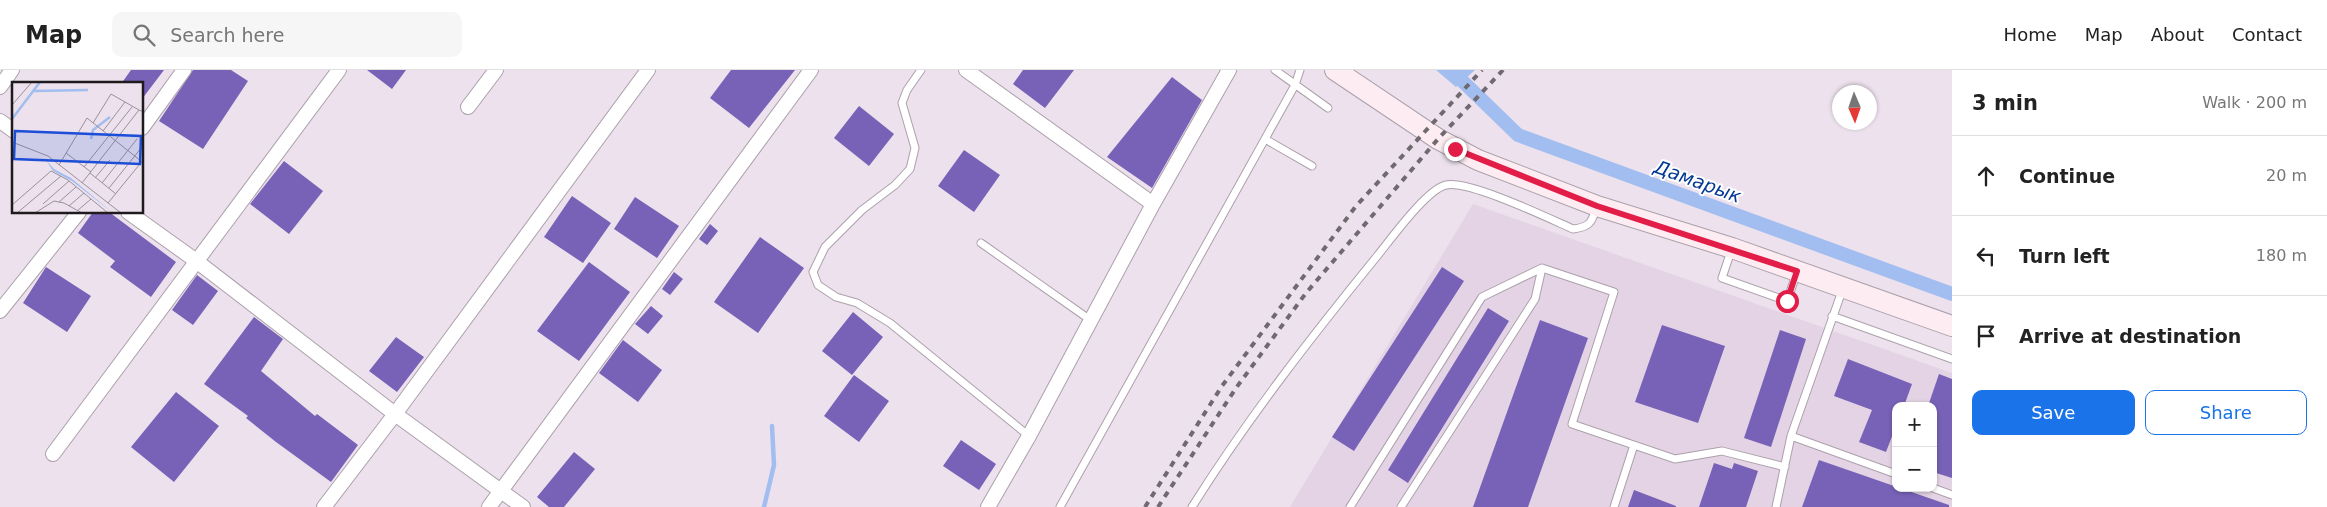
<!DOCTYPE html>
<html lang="en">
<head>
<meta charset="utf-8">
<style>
	body { margin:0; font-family:"DejaVu Sans",sans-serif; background:#f6f6f6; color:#222 }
	.controls { position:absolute; right:15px; bottom:15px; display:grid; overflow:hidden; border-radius:10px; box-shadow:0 1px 4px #0004 }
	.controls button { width:45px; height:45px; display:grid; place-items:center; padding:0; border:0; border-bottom:1px solid #e0e0e0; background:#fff; color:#222; font:25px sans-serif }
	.compass { position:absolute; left:1832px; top:15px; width:45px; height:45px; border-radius:50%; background:#fff; box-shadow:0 1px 4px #0004; rotate:178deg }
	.stop { position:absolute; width:15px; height:15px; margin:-11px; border:4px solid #e11d48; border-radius:50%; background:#fff }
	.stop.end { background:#e11d48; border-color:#fff; box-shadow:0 1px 5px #0008 }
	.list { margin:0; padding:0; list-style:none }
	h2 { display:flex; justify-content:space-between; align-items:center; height:65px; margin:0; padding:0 20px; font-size:21px }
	h2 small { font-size:16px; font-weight:400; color:#767676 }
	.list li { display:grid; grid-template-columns:32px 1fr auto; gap:15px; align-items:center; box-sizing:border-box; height:80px; padding:0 20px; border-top:1px solid #e0e0e0 }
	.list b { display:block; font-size:19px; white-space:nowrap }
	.list em { font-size:16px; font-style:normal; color:#767676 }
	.actions { display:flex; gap:10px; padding:15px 20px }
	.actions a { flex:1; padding:11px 0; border:1px solid #1a73e8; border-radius:10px; text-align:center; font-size:18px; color:#1a73e8 }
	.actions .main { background:#1a73e8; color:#fff }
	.icon { flex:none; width:28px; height:28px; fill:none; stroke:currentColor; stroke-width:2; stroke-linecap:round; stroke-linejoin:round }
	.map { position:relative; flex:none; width:1952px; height:437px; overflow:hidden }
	header { display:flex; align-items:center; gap:30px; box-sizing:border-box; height:70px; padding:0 25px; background:#fff; border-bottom:1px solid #e0e0e0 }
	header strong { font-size:24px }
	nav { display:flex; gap:28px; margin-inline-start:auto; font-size:18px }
	.search { width:350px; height:45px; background:#f6f6f6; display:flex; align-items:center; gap:12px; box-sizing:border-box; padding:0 18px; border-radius:10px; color:#767676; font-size:19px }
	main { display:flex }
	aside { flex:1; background:#fff }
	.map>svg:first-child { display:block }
	.built { fill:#e4d3e4; fill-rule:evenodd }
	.water { fill:#a2bef0 }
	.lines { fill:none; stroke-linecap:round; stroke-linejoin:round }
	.stream { stroke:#a2bef0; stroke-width:4.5 }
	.canal { stroke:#a2bef0; stroke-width:14 }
	.building { fill:#7862b7 }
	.lane-casing { stroke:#aba1ab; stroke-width:9 }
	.street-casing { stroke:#aba1ab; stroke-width:16 }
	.secondary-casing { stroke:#aba1ab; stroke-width:22 }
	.lane { stroke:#fff; stroke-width:7 }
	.street { stroke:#fff; stroke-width:14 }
	.secondary { stroke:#fdedf2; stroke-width:20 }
	.rail { stroke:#706970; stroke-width:4; stroke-dasharray:6 6; stroke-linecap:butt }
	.route { stroke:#e11d48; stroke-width:6 }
	.labels { text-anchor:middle; stroke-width:4; stroke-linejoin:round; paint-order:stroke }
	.water-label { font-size:19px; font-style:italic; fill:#063994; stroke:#fff }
	.inset-river { fill:none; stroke:#a2bef0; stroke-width:2.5 }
	.inset-road { fill:none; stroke:#9a919a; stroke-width:1 }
	.view { fill:#1d4ed8; fill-opacity:0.15; stroke:#1d4ed8; stroke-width:2.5 }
	.inset-edge { fill:none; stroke:#1e1a1e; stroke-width:2.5 }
</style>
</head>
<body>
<header>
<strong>Map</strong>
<div class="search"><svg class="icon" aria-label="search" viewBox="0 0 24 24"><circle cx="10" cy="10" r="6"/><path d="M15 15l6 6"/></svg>Search here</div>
<nav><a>Home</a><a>Map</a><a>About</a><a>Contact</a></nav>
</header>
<main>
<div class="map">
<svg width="1952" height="437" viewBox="0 0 1952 437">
	<rect width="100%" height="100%" fill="#ece1ec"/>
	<path class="built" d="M1473,134L1952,303V437H1290ZM1896,336H1933V418H1896Z"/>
	<path class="water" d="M1436,0H1475L1456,17Z"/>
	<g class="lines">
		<path class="stream" d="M764,437L774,395L772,356"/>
		<path class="canal" d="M1451,0L1518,65L1952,224"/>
	</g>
	<path class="building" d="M131,0H164L142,29V14H121Z
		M193,0H231L248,11L203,79L159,51Z
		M367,0H406L392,19Z
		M731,0H795L749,58L710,28Z
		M1023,0H1074L1045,38L1013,14Z
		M1172,7L1202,30L1152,118L1107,87Z
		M859,36L894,64L869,96L834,68Z
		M964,80L1000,105L974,142L938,116Z
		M284,91L323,121L289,164L250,134Z
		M572,126L611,153L583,193L544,167Z
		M635,127L679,156L657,188L614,159Z
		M93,142H109L176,192L151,227L110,197L115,191L78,163Z
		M710,154L718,161L707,175L699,169Z
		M760,167L804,198L758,263L714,232Z
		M589,192L630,222L579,291L537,261Z
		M46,197L91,226L67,262L23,233Z
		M1442,197L1464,211L1354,381L1332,367Z
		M674,202L683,209L670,225L662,219Z
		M197,205L218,221L193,255L172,240Z
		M651,236L663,246L648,264L635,254Z
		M1488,238L1509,251L1408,413L1388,400Z
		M853,242L883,267L852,305L822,281Z
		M254,247L283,269L261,301L315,346L317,344L358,375L331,412L276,372L246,348L248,346L204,314Z
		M1540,250L1588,268L1528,437H1473Z
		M1662,255L1725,276L1698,353L1635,332Z
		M1780,260L1806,269L1771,377L1744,368Z
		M396,267L424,287L397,322L369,301Z
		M623,270L662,300L638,332L599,303Z
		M1848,289L1912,314L1904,336H1896V356L1886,382L1859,372L1872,340L1834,326Z
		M1939,304L1952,309V408L1933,402V336H1928Z
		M854,305L889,331L859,372L824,346Z
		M176,322L219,356L174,412L131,377Z
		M961,370L996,394L979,420L943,396Z
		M574,382L595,399L564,437H549L537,427Z
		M1819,390L1949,435V437H1802Z
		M1714,393L1732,399L1734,393L1758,401L1746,437H1699Z
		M1634,420L1676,436V437H1628Z"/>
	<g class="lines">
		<defs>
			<path id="lane" d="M921,0L907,20L902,33L915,78L910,99L895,115L862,140L825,177L813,202L818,215L836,227L857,233L890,253L1029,366
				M1275,0L1328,38
				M1265,69L1312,96
				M981,173L1089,249
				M1732,178L1722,208L1787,231L1797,202
				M1832,246L1952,289
				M1791,366L1896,404
				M1933,418L1952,425
				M1060,437L1295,15L1300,0
				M1192,437C1248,348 1312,266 1378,185C1391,169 1427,119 1446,115C1469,110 1548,148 1573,159C1589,157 1592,153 1596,138
				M1350,437L1482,227L1542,198L1614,222L1572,354L1675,389L1722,381L1785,397
				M1401,437L1535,229L1542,198
				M1614,437L1634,375
				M1776,437L1791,366L1843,218"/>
			<path id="street" d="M966,0L1153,134
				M0,17L12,0
				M468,37L496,0
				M0,51L14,61
				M142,58L184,0
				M128,142L195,190L395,344L523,437
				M0,241L79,142
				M53,384L339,0
				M324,437L395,344L648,0
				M489,437L811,0
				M988,437L1029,366L1153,134L1229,0"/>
			<path id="secondary" d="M1335,0L1438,69L1478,90L1597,136L1732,178L1952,256"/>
		</defs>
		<use href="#lane" class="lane-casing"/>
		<use href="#street" class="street-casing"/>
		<use href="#secondary" class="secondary-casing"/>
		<use href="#lane" class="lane"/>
		<use href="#street" class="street"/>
		<use href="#secondary" class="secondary"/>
		<path class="rail" d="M1145,437L1222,316L1356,136L1482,0
			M1158,437L1236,318L1306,223L1438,69L1503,0"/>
	</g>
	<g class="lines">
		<path class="route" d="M1455,79L1597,136L1797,201L1787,231"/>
	</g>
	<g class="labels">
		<g class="water-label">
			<text transform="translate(1698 111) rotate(20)" y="7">Дамарык</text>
		</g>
	</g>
	<g transform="translate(12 12)">
		<rect width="131" height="131" fill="#ece1ec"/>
		<path d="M34,78L42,87L59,96L101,131L60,99L41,89Z" fill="#a2bef0"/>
		<path class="inset-river" d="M21,9L76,8M0,37L28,0M79,57L81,48L98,35"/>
		<path class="inset-road" d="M0,23L20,0M81,41L99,12L127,28M91,49L113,20M0,60L36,74L109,131M54,71L79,90M47,83L75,36L129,79M72,85L120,25M78,91L104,112M83,96L98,78M70,101L127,28L132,30M90,101L125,57M97,106L130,65M47,120L64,105M96,121L132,77M31,122L57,99M0,123L39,89L56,98L96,131M57,124L72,111M65,129L79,117M5,131L49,94M23,131L42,119L52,121L70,131"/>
		<path class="view" d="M3,49L129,54L128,82L2,77Z"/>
		<rect width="131" height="131" class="inset-edge"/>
	</g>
</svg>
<div class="controls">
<button>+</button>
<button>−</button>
</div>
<svg class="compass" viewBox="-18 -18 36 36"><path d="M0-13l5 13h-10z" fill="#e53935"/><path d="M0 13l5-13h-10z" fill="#767676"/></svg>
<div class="stop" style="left:1787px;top:231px"></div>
<div class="stop end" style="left:1455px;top:79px"></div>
</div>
<aside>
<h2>3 min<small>Walk · 200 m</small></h2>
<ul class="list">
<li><svg class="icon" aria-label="ahead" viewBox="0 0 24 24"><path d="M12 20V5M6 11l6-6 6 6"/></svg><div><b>Continue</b></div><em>20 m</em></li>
<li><svg class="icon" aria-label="left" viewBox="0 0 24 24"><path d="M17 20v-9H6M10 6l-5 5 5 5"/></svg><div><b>Turn left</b></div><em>180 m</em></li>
<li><svg class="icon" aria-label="arrive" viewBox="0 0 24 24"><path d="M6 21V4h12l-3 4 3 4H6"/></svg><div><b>Arrive at destination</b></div></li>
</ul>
<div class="actions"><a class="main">Save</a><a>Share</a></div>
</aside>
</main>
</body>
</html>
